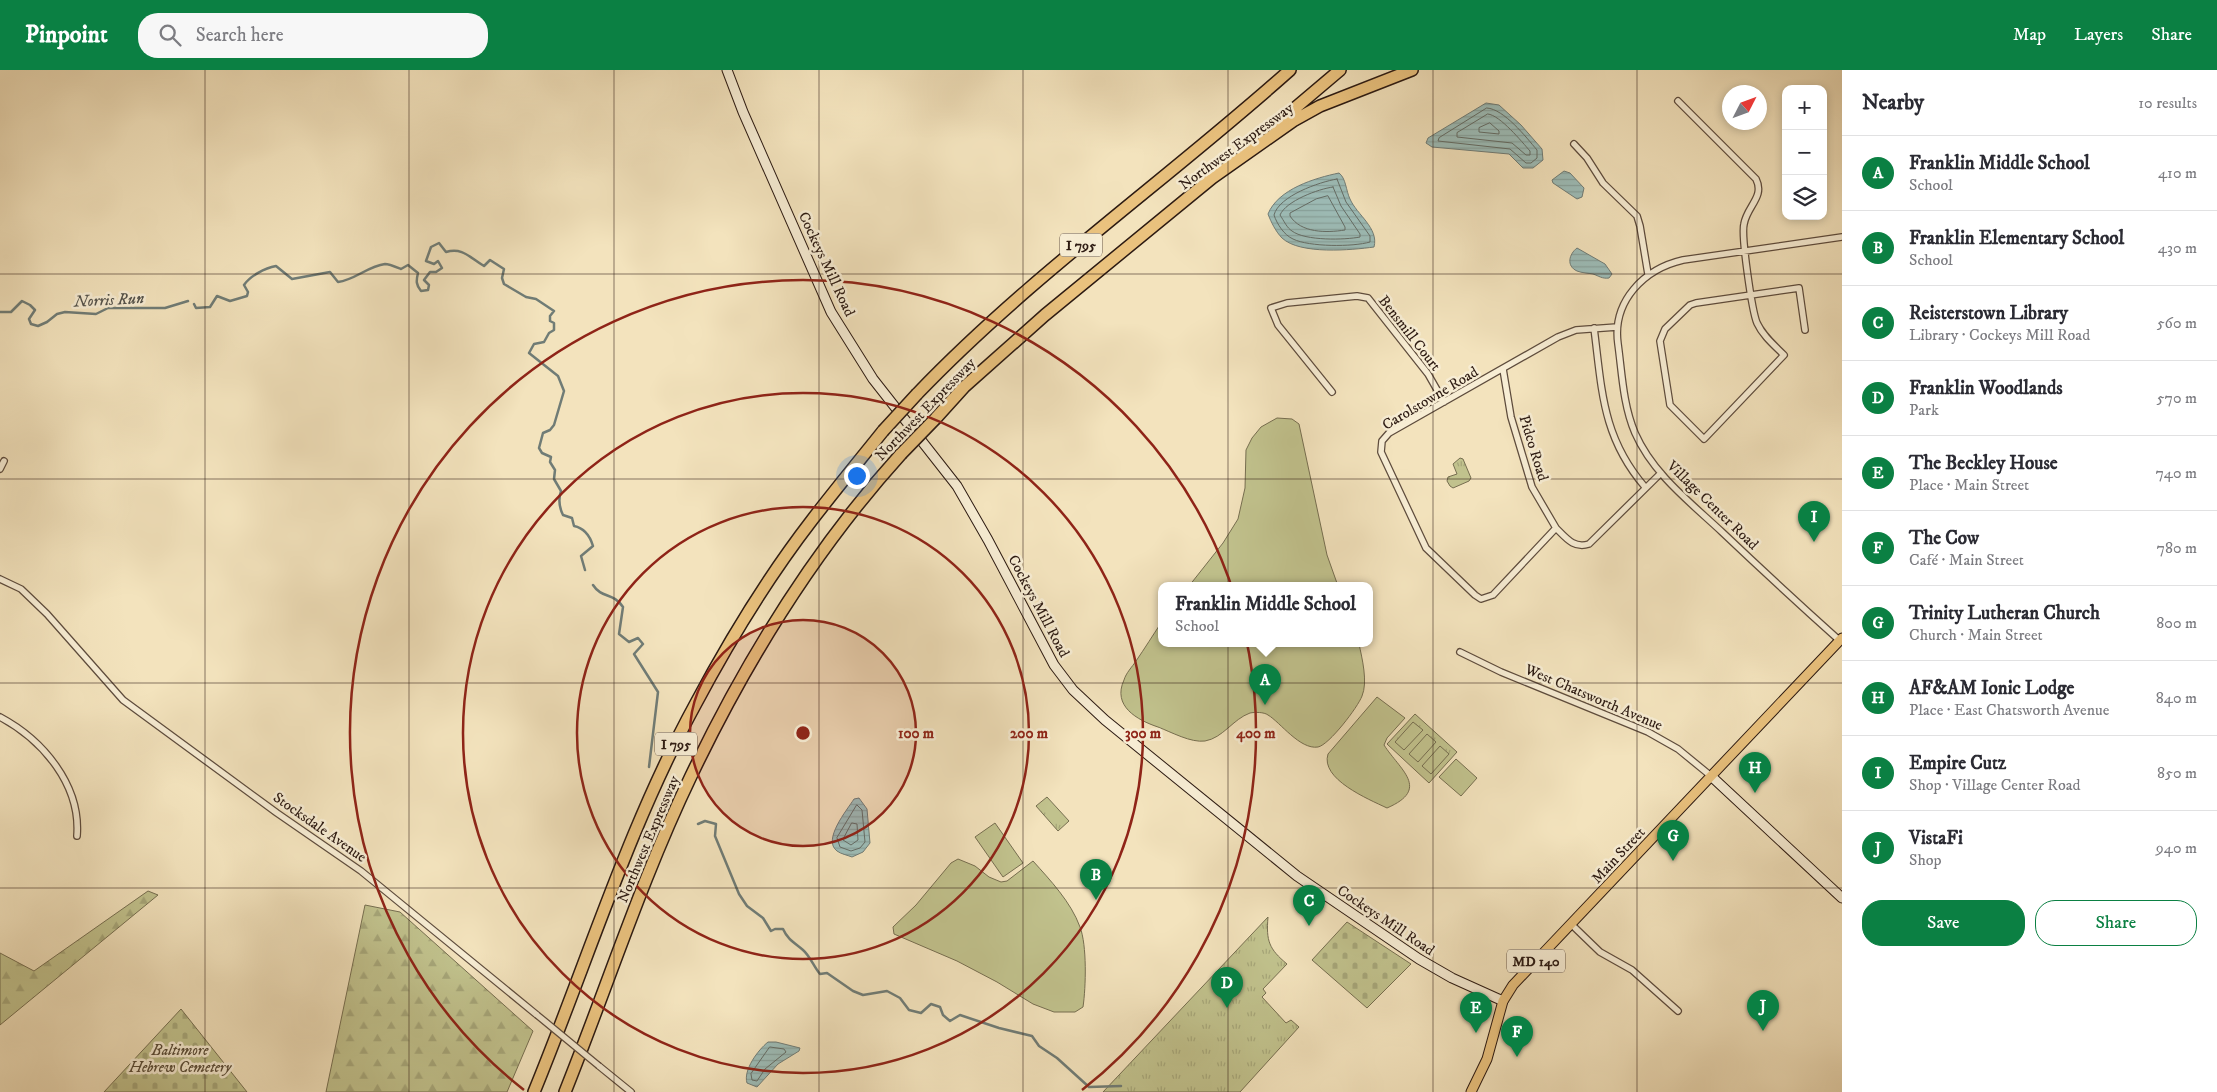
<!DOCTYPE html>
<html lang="en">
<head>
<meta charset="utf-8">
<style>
	body { margin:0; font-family:"IM FELL DW Pica",serif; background:#f7f7f7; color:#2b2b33 }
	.controls { position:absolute; right:15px; top:15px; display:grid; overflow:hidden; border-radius:10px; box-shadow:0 2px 8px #0003 }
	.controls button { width:45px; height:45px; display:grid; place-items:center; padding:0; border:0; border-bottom:1px solid #e1e1e2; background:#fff; color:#2b2b33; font:25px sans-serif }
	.compass { position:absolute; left:1722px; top:15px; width:45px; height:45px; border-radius:50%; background:#fff; box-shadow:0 2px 8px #0003; rotate:48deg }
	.you { position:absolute; left:856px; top:405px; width:18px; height:18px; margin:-12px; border:4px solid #fff; border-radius:50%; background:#1a73e8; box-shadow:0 0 0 8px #1a73e833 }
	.badge { display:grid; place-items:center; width:32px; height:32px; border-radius:50%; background:#0b8043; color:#fff; font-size:16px; font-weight:700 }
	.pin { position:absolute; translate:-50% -41px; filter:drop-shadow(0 1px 2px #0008) }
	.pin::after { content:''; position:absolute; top:26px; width:18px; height:15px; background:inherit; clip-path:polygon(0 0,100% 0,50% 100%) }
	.popup { position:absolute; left:1158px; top:512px; width:215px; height:65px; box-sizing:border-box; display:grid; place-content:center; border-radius:10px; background:#fff; filter:drop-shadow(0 1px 4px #0005); font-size:16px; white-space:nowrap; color:#7c7c81 }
	.popup b { font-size:19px; color:#2b2b33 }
	.popup::after { content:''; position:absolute; left:50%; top:100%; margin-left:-10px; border:10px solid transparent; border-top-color:#fff }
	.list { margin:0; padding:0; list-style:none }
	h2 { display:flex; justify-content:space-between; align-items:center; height:65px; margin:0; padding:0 20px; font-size:21px }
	h2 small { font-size:16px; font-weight:400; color:#7c7c81 }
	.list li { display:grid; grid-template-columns:32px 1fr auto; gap:15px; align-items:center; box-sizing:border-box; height:75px; padding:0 20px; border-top:1px solid #e1e1e2 }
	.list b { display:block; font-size:19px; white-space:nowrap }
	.list p { margin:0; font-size:16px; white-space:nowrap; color:#7c7c81 }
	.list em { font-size:16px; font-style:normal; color:#7c7c81 }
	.actions { display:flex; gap:10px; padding:15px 20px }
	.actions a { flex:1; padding:11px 0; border:1px solid #0b8043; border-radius:20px; text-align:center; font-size:18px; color:#0b8043 }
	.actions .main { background:#0b8043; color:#fff }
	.icon { flex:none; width:28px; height:28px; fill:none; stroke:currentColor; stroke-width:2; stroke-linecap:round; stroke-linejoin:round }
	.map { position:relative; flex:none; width:1842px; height:1022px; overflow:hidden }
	header { display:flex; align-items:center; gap:30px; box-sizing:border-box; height:70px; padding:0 25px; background:#0b8043; color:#fff }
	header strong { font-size:24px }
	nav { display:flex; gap:28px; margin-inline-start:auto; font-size:18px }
	.search { width:350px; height:45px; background:#f7f7f7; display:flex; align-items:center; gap:12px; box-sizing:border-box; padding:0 18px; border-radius:20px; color:#7c7c81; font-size:19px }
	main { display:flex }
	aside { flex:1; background:#fff }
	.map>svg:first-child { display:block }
	.grass { fill:url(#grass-tufts); stroke:#766e50 }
	.forest { fill:url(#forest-firs); stroke:#766e50 }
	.cemetery { fill:url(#cemetery-stones); stroke:#766e50 }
	.pitch { fill:#c1c28d; stroke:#766e50 }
	.water { fill:url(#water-rules); stroke:#707c76 }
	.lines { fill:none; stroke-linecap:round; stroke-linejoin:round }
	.shore { stroke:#646c65; stroke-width:1 }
	.stream { stroke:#707c76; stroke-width:2.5 }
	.street-casing { stroke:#5e4c3d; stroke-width:8 }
	.secondary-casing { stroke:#2c1a12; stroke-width:11 }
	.primary-casing { stroke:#2c1a12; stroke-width:11 }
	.highway-casing { stroke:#2c1a12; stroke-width:14 }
	.street { stroke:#f7edd4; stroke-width:5.5 }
	.secondary { stroke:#f7edd4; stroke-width:9 }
	.primary { stroke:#eac27e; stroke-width:9 }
	.highway { stroke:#eac27e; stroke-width:11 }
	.street-bridge-casing { stroke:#5e4c3d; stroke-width:8; stroke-linecap:butt }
	.highway-bridge-casing { stroke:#2c1a12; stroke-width:14; stroke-linecap:butt }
	.street-bridge { stroke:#f7edd4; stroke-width:5.5 }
	.highway-bridge { stroke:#eac27e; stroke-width:11 }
	.grid { fill:none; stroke:#2c1a12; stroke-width:1; stroke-opacity:0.55 }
	.ring { fill:none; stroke:#8f2418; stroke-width:2.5 }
	.labels { text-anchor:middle; stroke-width:5; stroke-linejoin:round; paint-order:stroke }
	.shield { fill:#f7edd4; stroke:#69594c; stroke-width:1 }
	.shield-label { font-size:14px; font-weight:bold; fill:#2c1a12 }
	.street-label { font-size:15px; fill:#2c1a12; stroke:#f7edd4 }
	.park-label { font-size:15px; font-style:italic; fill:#594c37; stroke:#f7edd4 }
	.water-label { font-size:16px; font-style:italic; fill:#54534c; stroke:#f7edd4 }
	.centre { fill:#8f2418; stroke:#f7edd4; stroke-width:2.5 }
	.ring-label { font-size:15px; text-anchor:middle; font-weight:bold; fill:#8f2418; stroke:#f7edd4; stroke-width:5; stroke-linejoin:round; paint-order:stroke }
</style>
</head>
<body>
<header>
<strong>Pinpoint</strong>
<div class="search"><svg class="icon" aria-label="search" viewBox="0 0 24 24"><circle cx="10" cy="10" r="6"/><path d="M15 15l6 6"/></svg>Search here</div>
<nav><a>Map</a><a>Layers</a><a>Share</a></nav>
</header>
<main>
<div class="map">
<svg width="1842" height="1022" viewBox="0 0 1842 1022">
	<defs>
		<pattern id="grass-tufts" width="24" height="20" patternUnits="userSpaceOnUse" patternTransform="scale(1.25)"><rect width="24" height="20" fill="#c1c28d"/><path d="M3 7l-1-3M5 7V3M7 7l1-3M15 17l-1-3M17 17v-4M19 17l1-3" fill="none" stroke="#a6a679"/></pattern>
		<pattern id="forest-firs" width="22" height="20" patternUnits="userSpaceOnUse" patternTransform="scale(1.25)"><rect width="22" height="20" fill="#c1c28d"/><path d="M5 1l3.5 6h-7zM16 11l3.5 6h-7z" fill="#a6a679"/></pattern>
		<pattern id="cemetery-stones" width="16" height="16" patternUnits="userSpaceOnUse" patternTransform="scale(1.25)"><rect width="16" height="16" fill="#c1c28d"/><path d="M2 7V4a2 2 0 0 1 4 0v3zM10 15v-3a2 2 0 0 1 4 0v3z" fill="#a6a679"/></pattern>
		<pattern id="water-rules" width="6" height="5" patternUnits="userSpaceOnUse" patternTransform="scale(1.25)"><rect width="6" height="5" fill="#9dbdb8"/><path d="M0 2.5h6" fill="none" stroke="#87a29d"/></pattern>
	</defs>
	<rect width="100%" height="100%" fill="#f3e3bd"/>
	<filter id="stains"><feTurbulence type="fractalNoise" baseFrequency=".004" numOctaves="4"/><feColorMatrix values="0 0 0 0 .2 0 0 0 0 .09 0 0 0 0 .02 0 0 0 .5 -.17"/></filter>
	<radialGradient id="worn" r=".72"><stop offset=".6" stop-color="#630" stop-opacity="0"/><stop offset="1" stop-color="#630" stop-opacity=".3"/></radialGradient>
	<path class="grass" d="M1460,388L1463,389L1471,408L1469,411L1453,418L1450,416L1447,411L1448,407L1457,404L1453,394Z
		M1415,644L1457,682L1429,713L1387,674Z
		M1047,727L1069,751L1058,761L1036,736Z
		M1268,847C1266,871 1269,879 1287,894L1263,919L1266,923L1262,927L1286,953L1291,950L1299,957L1240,1022H1103Z"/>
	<path class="forest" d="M148,821L158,825L0,955V883L34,901Z
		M365,835L400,842L533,961L507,1022H326Z"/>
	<path class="cemetery" d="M1347,852L1411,894L1367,938L1312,890Z
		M181,939L247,1022H104Z"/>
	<path class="pitch" d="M1277,348L1292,349L1299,354L1327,485L1338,516H1189L1223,473L1238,449L1245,418L1246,380L1252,368L1261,357Z
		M1161,553V574H1359C1362,588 1368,612 1362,626C1358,637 1329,675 1318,677C1300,680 1280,652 1268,645C1264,642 1255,642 1250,643C1233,649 1223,668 1205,671C1191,673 1171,662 1158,657C1137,650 1112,636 1124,610C1126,603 1132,597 1136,591C1145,578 1153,565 1161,553Z
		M1377,627L1405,648L1387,668L1384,675C1400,700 1431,719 1387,738C1368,729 1320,709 1328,684Z
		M1413,652L1423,660L1404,680L1395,672Z
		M1427,664L1436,672L1418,692L1409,684Z
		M1440,676L1449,684L1431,704L1422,696Z
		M1456,689L1477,708L1461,726L1439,707Z
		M995,753L1023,793L1003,807L975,767Z
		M958,789L975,796L989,807L1001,812L1007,811L1033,791C1050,810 1071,832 1080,857C1087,875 1086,917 1083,937L1075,942H1054L1033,934L997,912L957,891L894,864L893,857L916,835L951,793Z"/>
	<path class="water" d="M1486,33L1499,35L1521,55L1542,79L1543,90L1533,98H1523L1509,84L1432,77L1426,73L1428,68Z
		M1564,101L1570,103L1584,118L1582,127L1577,129L1553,113L1552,110Z
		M1339,103C1346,108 1346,121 1350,129C1357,145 1379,158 1374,177C1352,180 1300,185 1282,168C1276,162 1271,152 1268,144C1278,119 1315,108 1339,103Z
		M1577,178L1605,194L1612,204L1609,208C1602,209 1599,206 1593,204C1588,203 1582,203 1577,201C1566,196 1569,184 1577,178Z
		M859,728L867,739L870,773L863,782L852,787C847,785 841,784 837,781C822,770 847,740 854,729Z
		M768,972H776L800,978L799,981L778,994L757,1017L747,1013C743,1000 758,980 768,972Z"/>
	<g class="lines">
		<path class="shore" d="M1487,38C1504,39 1526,67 1537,80V88L1531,93H1526L1510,79L1438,71L1439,68Z
			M1488,44C1500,45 1522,72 1530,81V85H1526L1512,73L1457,67V63Z
			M1490,53L1499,61V64L1479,62V58Z
			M1337,109L1346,132L1370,166V172C1353,177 1309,177 1293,169C1284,165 1277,154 1274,145C1279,126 1319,112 1337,109Z
			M1333,117L1341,136L1360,164V167C1345,170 1305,171 1292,161C1287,158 1284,151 1280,145C1286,131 1318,119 1333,117Z
			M1328,126L1345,157V160C1326,163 1301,163 1290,146V143L1316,129Z
			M857,735L862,740L865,772L860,778L851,781L840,777L837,768Z
			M852,753L857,754L858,770L851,775L843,770Z
			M770,977L784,979L786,982L765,999L757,1011L752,1010L751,1004Z"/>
		<path class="stream" d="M194,234L196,238L210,237L217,226L230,231L247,226L248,222L244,215C250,206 265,198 276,196L292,209L330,202L338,212C355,210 368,196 385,194C389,194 396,197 401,199L408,195L418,203C416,211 416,215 421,221L428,220L429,215L424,210L430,202H436L442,198L438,191L434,194L426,191L431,177L439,173L446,182C463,177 470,188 484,196L490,190L504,199L502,208L504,214L526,227L536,229L554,241L550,246V251L554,253V260L549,263L544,272L534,274L529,283L558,306L564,321L554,355L550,360L543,363L539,378L542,383L551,387L550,392L555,400L554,409L561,421C558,430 559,437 563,445L572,448L574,456C584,458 590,466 593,476L581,486L585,500
			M0,242H11L22,231L30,235L35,240L29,249L31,254L38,256L47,252L57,244L65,242L96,244L108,238H165L188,231
			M593,515C602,529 613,522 623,537L619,564L629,572L638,568L643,574L634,584L658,622L649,697
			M698,754L705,751L716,754L715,766L739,824L747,836L763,848L771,861L775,859H783C788,870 795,873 803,880C810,886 814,897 820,904L827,903L853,921L863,925L887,921L900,928L909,940L921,943L931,934L940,937L943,945L950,951L960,945L999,958L1032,966L1039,976L1057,988L1089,1017L1121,1016"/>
		<defs>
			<path id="street" d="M1678,31L1756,109C1765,127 1747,136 1744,154C1741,166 1752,241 1757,253C1763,266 1774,275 1784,285L1704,369L1670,335L1660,271L1665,259L1690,235L1696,233L1799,218L1805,260
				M1574,74L1587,88L1603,113L1637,146L1640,156L1648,204
				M1617,257L1576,260L1558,267L1389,363L1382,371L1381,382L1426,478L1475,525L1481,529L1493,525L1556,458C1566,468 1574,479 1589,474L1661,403
				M1594,258C1602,320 1602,367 1645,417
				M1503,299L1511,347L1532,417L1556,458
				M1332,322L1278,255L1271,238L1287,233L1357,226L1368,228L1428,304L1444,332
				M0,399L4,391
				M0,509L21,519L47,544L123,630L277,743L361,801L537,945
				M1839,570C1800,535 1761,499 1722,462C1690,432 1653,404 1635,363C1623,335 1622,303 1618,274C1612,231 1644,199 1683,190L1842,167
				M1460,582L1501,602L1648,662L1678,679L1711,706
				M0,647C43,670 81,715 77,766
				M1571,854L1600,882L1632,900L1678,941
				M599,996L631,1022"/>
			<path id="secondary" d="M727,0L743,42L831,242L873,309L957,416L988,470L1054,595L1073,620L1105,650L1297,806L1419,889L1452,908L1503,931
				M1711,706L1842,828"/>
			<path id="primary" d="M1471,1022L1487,989L1503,931L1513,915L1842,568"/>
			<path id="highway" d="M1275,55L1340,0
				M917,324C1031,205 1167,110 1290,0
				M936,348L964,317L1045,245L1212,108L1293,51L1320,36L1412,0
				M534,1022C587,893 628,758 695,635C729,571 768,507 812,450C835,420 859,391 883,361
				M565,1022C607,917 642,808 691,706C746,591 815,479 901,384"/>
		</defs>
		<use href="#street" class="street-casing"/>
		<use href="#secondary" class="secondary-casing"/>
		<use href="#primary" class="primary-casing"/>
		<use href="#highway" class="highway-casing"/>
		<use href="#street" class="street"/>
		<use href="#secondary" class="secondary"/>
		<use href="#primary" class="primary"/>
		<use href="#highway" class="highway"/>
		<defs>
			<path id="street-bridge" d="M537,945L599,996"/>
			<path id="highway-bridge" d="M883,361L917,324
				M901,384L936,348"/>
		</defs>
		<use href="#street-bridge" class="street-bridge-casing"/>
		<use href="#highway-bridge" class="highway-bridge-casing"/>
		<use href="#street-bridge" class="street-bridge"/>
		<use href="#highway-bridge" class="highway-bridge"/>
	</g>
	<path class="grid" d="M205,0V1022M409,0V1022M614,0V1022M819,0V1022M1023,0V1022M1228,0V1022M1433,0V1022M1637,0V1022M0,204H1842M0,409H1842M0,613H1842M0,818H1842"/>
	<circle cx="803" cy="663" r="113" fill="#8f2418" fill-opacity=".12"/>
	<g class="ring">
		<circle cx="803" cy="663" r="113"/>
		<circle cx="803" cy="663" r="226"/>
		<circle cx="803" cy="663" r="340"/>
		<path d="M524 1020A453 453 0 1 1 1082 1020"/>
	</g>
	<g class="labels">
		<g class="shield">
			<rect x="1060" y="163.5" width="42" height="23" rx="4"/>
			<rect x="655" y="662.5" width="42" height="23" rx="4"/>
			<rect x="1507" y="879.5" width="58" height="23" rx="4"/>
		</g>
		<g class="shield-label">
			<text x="1081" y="180">I 795</text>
			<text x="676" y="679">I 795</text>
			<text x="1536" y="896">MD 140</text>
		</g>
		<g class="street-label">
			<text transform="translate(1236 76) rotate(-36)" y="5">Northwest Expressway</text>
			<text transform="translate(827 194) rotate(65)" y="5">Cockeys Mill Road</text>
			<text transform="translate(1410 263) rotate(52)" y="5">Bensmill Court</text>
			<text transform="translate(1430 328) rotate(-31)" y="5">Carolstowne Road</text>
			<text transform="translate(925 339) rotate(-46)" y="5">Northwest Expressway</text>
			<text transform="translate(1534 378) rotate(73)" y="5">Pidco Road</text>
			<text transform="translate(1713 435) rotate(44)" y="5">Village Center Road</text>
			<text transform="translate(1039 536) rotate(62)" y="5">Cockeys Mill Road</text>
			<text transform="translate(1594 627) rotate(23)" y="5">West Chatsworth Avenue</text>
			<text transform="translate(320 757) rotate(35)" y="5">Stocksdale Avenue</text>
			<text transform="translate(648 769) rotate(-67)" y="5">Northwest Expressway</text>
			<text transform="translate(1618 785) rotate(-47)" y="5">Main Street</text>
			<text transform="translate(1386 850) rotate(34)" y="5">Cockeys Mill Road</text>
		</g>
		<g class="park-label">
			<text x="180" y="985">Baltimore<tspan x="180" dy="17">Hebrew Cemetery</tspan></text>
		</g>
		<g class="water-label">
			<text transform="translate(109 229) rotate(-3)" y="6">Norris Run</text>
		</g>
	</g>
	<circle cx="803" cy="663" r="8" class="centre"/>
	<g class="ring-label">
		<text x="916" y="668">100 m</text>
		<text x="1029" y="668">200 m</text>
		<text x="1143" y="668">300 m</text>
		<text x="1256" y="668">400 m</text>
	</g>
	<rect width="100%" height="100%" filter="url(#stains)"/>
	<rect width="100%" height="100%" fill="url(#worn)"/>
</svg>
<div class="controls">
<button>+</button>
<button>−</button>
<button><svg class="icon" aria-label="layers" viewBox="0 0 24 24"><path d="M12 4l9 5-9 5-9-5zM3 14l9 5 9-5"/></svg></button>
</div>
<svg class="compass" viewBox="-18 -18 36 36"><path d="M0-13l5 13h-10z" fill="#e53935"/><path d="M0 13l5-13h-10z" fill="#7c7c81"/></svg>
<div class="you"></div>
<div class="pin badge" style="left:1265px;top:635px">A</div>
<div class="popup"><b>Franklin Middle School</b>School</div>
<div class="pin badge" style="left:1096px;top:830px">B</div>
<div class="pin badge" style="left:1309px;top:856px">C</div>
<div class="pin badge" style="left:1227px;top:938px">D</div>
<div class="pin badge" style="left:1476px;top:963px">E</div>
<div class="pin badge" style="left:1517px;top:987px">F</div>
<div class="pin badge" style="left:1673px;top:791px">G</div>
<div class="pin badge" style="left:1755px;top:723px">H</div>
<div class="pin badge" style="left:1814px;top:472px">I</div>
<div class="pin badge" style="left:1763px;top:961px">J</div>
</div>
<aside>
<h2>Nearby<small>10 results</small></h2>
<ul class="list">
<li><span class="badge">A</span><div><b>Franklin Middle School</b><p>School</p></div><em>410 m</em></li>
<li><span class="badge">B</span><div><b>Franklin Elementary School</b><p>School</p></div><em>430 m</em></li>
<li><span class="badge">C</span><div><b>Reisterstown Library</b><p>Library · Cockeys Mill Road</p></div><em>560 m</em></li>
<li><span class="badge">D</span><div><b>Franklin Woodlands</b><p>Park</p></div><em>570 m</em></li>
<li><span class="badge">E</span><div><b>The Beckley House</b><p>Place · Main Street</p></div><em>740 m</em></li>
<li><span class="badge">F</span><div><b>The Cow</b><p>Café · Main Street</p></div><em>780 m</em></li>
<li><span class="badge">G</span><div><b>Trinity Lutheran Church</b><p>Church · Main Street</p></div><em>800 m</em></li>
<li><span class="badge">H</span><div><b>AF&amp;AM Ionic Lodge</b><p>Place · East Chatsworth Avenue</p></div><em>840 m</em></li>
<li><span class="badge">I</span><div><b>Empire Cutz</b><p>Shop · Village Center Road</p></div><em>850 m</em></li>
<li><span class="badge">J</span><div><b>VistaFi</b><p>Shop</p></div><em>940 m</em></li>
</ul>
<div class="actions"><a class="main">Save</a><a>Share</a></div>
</aside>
</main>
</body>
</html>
